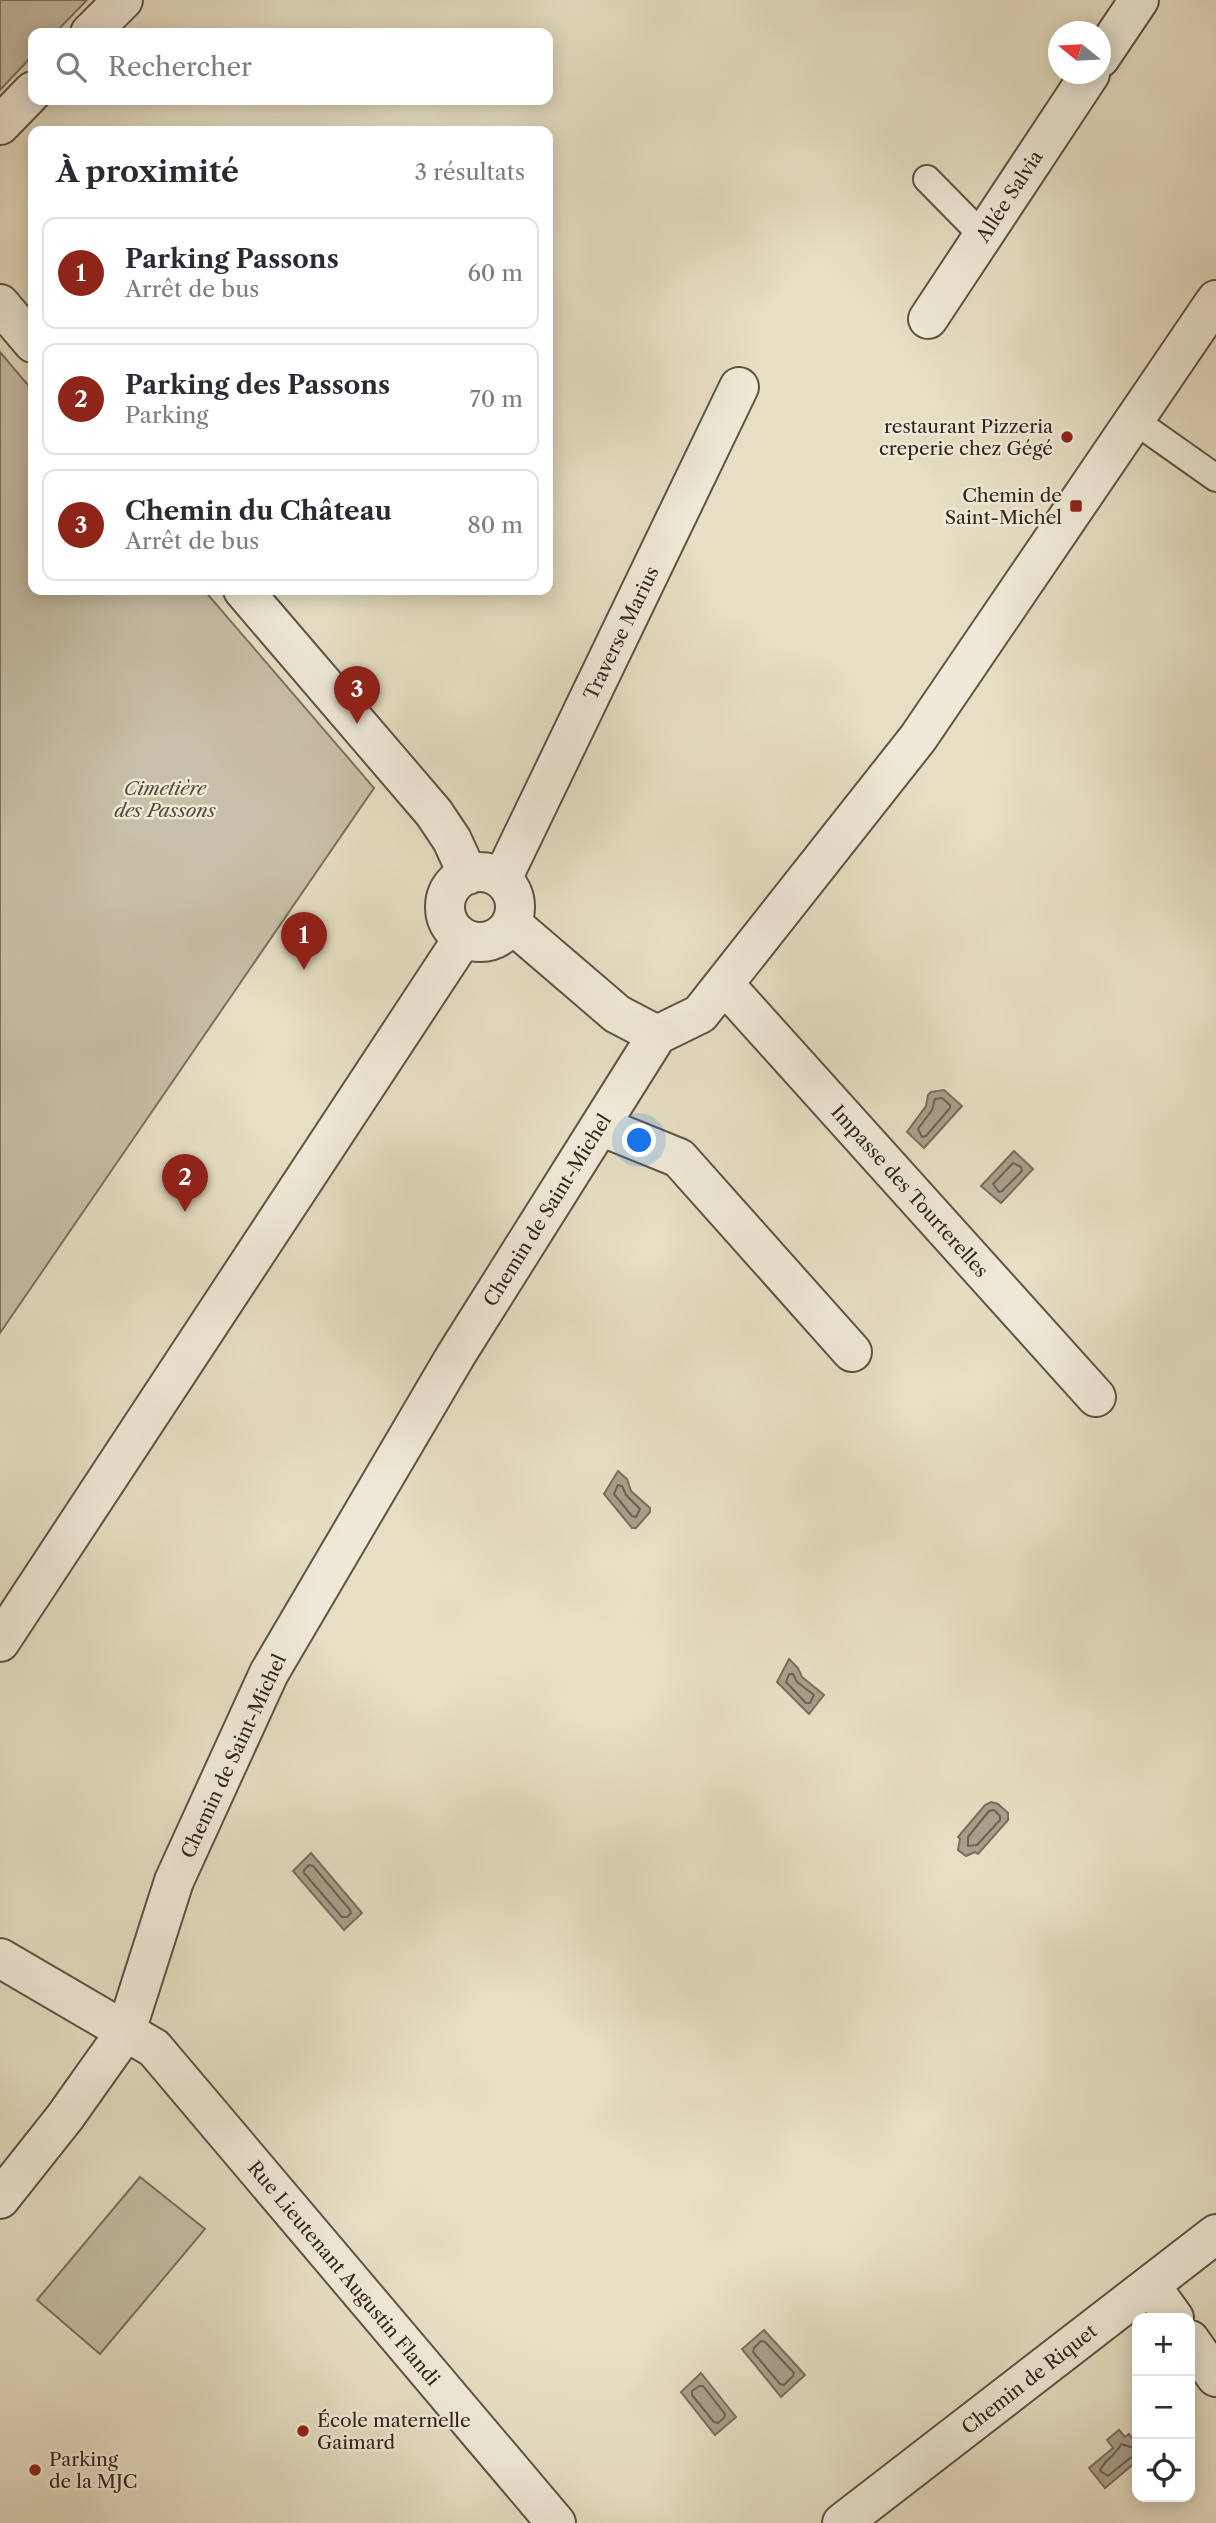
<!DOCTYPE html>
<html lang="fr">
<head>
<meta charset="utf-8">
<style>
	body { margin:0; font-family:"Libre Caslon Text",serif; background:#f7f7f7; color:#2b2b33 }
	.controls { position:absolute; right:21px; bottom:21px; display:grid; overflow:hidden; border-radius:14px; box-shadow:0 4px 18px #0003 }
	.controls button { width:63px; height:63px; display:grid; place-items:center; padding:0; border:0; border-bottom:2px solid #e1e1e2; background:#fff; color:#2b2b33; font:35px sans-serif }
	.compass { position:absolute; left:1048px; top:21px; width:63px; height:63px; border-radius:50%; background:#fff; box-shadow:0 4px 18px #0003; rotate:288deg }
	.you { position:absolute; left:640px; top:1141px; width:24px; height:24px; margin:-18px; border:5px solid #fff; border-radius:50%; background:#1a73e8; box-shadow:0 0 0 10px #1a73e833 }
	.badge { display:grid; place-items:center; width:46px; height:46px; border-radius:50%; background:#8f2418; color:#fff; font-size:23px; font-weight:700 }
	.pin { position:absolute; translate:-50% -58px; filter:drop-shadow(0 2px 4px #0008) }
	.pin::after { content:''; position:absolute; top:37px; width:24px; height:21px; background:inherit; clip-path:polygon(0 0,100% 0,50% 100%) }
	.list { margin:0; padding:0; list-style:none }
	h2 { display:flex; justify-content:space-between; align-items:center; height:91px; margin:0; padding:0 28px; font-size:30px }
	h2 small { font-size:23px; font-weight:400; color:#7c7c81 }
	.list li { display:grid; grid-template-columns:46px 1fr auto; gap:21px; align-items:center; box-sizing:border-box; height:112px; margin:0 14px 14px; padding:0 14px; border:2px solid #e1e1e2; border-radius:14px }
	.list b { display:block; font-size:26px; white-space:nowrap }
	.list p { margin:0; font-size:23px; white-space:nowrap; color:#7c7c81 }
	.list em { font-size:23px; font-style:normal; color:#7c7c81 }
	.icon { flex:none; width:38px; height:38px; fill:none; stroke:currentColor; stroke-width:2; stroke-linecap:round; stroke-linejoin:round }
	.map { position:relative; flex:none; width:1216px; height:2523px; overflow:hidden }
	.search { position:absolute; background:#fff; box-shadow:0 4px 18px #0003; left:28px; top:28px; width:525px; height:77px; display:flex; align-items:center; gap:18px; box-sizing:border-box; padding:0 24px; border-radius:14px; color:#7c7c81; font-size:26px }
	.panel { position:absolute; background:#fff; box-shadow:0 4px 18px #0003; left:28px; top:126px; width:525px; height:469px; border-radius:14px }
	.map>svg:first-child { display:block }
	.green { fill:#c7bfa7; stroke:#7c7262; stroke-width:2 }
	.water { fill:#a8a08b; stroke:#786f5f; stroke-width:2 }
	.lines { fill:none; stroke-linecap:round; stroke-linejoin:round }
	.shore { stroke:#6c6254; stroke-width:2 }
	.lane-casing { stroke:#5e5446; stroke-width:30 }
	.street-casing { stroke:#5e5446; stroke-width:42 }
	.lane { stroke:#efead8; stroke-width:26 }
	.street { stroke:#efead8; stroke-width:38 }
	.poi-dot { fill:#8f2418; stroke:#efead8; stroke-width:2.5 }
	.labels { text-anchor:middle; stroke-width:5; stroke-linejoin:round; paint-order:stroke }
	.street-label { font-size:19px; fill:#30251d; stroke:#efead8 }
	.poi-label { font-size:19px; fill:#30251d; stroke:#efead8; text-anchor:end }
	.park-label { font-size:19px; font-style:italic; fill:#564c40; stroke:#efead8 }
</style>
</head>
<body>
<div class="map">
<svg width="1216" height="2523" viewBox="0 0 1216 2523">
	<rect width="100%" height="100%" fill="#e6dfc3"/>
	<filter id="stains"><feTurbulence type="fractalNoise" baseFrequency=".00286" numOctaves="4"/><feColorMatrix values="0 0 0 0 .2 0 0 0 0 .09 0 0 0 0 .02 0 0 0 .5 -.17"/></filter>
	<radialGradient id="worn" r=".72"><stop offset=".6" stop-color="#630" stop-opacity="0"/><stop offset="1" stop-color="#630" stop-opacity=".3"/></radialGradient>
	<path class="green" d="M0,0H87L55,33H33V55L0,90Z
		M0,352L33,391V590H204L374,788L0,1333Z
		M140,2177L205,2229L100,2354L37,2300Z"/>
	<path class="water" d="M944,1090L962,1106L924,1148L907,1132L926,1106L928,1095L931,1092Z
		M1014,1151L1033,1169L1001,1203L981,1186Z
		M618,1471L627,1479L631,1491L650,1508V1512L636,1528H632L604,1494Z
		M789,1659L798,1668L802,1677L824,1695L809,1714L777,1682Z
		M991,1802L998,1804L1008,1813V1820L978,1854L975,1852L966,1856L958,1850L960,1839L958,1837L985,1805Z
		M311,1853L362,1913L344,1930L293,1871Z
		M764,2330L805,2375L781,2397L742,2349Z
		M701,2373L736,2417L715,2435L681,2392Z
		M1119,2430L1125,2437L1129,2434L1137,2445V2461L1105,2488L1089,2468L1113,2448L1107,2440Z"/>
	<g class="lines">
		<path class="shore" d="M942,1098L950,1105V1108L926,1136L922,1137L918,1129L932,1110L935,1099Z
			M1013,1163L1021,1167L1022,1171L1002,1191L999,1192L993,1184Z
			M618,1485L622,1486L626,1495L640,1509L636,1517L632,1516L614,1494Z
			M789,1674H793L797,1682L814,1695L810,1703H806L786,1682Z
			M994,1810L1000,1816V1820L977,1845L968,1846V1837L989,1811Z
			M309,1865L313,1866L350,1910L351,1913L347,1917H342L304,1873V1870Z
			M761,2341L765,2342L794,2373L793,2376L784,2385L780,2384L753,2352L754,2348Z
			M699,2386H703L725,2414L724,2418L718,2423L714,2422L692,2395V2391Z
			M1137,2449L1121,2444C1117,2455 1103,2460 1100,2471L1108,2476L1130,2458L1137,2456"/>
		<defs>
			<path id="lane" d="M927,179L983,236
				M1134,420L1216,478"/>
			<path id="street" d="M90,33L123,0
				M1100,58L1139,0
				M0,125L33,91
				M0,304L33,343
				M928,319L1090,74
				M243,590L434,813L452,840L468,875
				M445 907a35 35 0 1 1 70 0a35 35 0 1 1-70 0Z
				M502,879L739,387
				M512,924L617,1014L657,1035
				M724,984L1096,1397
				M600,1126L679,1158L852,1352
				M0,1642L463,938
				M0,1958L154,2048L556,2523
				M0,2199L65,2117L126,2031L174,1881L269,1673L456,1355L657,1035L700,1014L918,738L1216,300
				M1151,2286L1174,2318
				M1190,2340L1216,2377
				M842,2523L1216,2234"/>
		</defs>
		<use href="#lane" class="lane-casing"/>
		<use href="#street" class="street-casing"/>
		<use href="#lane" class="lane"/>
		<use href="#street" class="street"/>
	</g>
	<g class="poi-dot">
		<circle cx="1067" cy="437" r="7"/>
		<rect x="1069" y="499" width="14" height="14" rx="3.5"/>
		<circle cx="303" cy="2431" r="7"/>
		<circle cx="35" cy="2470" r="7"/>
	</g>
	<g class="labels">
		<g class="street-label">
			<text transform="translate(1009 196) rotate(-57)" y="7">Allée Salvia</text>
			<text transform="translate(621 633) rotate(-64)" y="7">Traverse Marius</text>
			<text transform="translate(910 1191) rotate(48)" y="7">Impasse des Tourterelles</text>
			<text transform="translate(547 1210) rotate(-58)" y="7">Chemin de Saint-Michel</text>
			<text transform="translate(233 1756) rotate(-65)" y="7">Chemin de Saint-Michel</text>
			<text transform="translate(344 2273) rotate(50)" y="7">Rue Lieutenant Augustin Flandi</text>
			<text transform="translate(1029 2379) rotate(-38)" y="7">Chemin de Riquet</text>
		</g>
		<g class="poi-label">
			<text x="1053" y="433">restaurant Pizzeria<tspan x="1053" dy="22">creperie chez Gégé</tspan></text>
			<text x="1062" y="502">Chemin de<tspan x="1062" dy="22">Saint-Michel</tspan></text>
			<text x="317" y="2427" text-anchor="start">École maternelle<tspan x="317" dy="22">Gaimard</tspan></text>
			<text x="49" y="2466" text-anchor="start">Parking<tspan x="49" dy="22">de la MJC</tspan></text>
		</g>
		<g class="park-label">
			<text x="165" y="795">Cimetière<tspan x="165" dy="22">des Passons</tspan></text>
		</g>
	</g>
	<rect width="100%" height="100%" filter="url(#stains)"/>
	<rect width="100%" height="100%" fill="url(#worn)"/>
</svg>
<div class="controls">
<button>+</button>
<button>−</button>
<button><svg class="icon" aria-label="locate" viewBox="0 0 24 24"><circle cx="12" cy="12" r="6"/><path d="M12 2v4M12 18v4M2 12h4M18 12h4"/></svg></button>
</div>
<svg class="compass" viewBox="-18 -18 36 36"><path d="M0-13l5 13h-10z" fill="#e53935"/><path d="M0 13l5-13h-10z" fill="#7c7c81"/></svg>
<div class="you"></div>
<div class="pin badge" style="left:304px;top:970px">1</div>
<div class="pin badge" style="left:185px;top:1212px">2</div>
<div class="pin badge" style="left:357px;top:724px">3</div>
<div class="search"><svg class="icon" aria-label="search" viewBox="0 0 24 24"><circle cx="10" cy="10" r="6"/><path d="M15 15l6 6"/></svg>Rechercher</div>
<section class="panel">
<h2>À proximité<small>3 résultats</small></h2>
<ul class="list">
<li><span class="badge">1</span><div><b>Parking Passons</b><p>Arrêt de bus</p></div><em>60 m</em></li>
<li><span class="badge">2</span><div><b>Parking des Passons</b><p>Parking</p></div><em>70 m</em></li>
<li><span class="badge">3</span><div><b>Chemin du Château</b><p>Arrêt de bus</p></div><em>80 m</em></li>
</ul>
</section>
</div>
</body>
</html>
